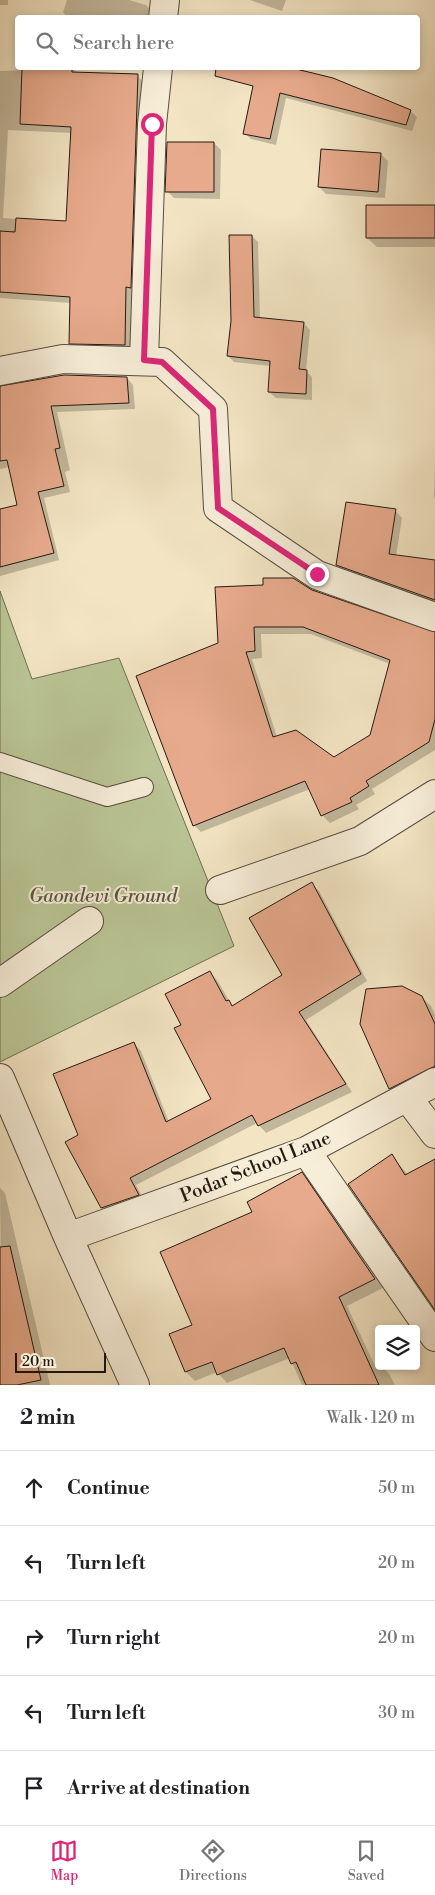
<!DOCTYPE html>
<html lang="en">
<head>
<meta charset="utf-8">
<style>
	body { margin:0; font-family:"Libre Bodoni",serif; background:#f2f2f2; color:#202124 }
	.controls { position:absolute; right:15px; bottom:15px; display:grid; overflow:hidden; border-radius:5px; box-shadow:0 2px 8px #0003 }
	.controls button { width:45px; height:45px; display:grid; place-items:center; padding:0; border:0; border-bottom:1px solid #e0e0e0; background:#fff; color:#202124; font:25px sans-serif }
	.scale { position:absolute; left:15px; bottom:12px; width:91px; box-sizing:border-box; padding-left:5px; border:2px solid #231912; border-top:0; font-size:14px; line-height:18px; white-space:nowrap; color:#231912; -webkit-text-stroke:4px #f7eed9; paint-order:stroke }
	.stop { position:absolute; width:15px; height:15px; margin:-11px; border:4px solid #db2777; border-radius:50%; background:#fff }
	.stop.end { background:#db2777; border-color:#fff; box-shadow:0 1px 5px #0008 }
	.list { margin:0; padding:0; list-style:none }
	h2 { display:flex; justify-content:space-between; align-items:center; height:65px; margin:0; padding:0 20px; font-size:21px }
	h2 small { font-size:16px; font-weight:400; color:#757577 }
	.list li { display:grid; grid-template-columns:32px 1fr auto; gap:15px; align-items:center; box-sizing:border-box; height:75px; padding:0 20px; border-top:1px solid #e0e0e0 }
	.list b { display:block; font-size:19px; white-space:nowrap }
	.list em { font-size:16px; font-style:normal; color:#757577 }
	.icon { flex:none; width:28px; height:28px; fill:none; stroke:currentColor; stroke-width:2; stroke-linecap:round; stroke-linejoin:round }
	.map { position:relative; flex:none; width:435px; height:1385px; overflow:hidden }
	.search { position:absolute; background:#fff; box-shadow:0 2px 8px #0003; left:15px; right:15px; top:15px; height:55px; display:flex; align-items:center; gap:12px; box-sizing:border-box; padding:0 18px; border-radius:5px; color:#757577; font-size:19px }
	.sheet { height:440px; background:#fff }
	nav { display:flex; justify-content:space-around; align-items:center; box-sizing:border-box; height:70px; border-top:1px solid #e0e0e0; background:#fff; font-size:14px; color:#757577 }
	nav a { display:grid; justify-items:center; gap:2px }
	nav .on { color:#db2777 }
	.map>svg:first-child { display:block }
	.green { fill:#bac595; stroke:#6e6f54 }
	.shadow { fill:#0003; fill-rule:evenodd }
	.building { fill:#e7aa8c; stroke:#231912; fill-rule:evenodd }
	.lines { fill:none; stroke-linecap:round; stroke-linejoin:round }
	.service-casing { stroke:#574c3e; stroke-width:20 }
	.minor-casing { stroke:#574c3e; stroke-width:30 }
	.service { stroke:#f7eed9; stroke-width:18 }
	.minor { stroke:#f7eed9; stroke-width:28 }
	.route { stroke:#db2777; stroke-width:6 }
	.labels { text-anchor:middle; stroke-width:4; stroke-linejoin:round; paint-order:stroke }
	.park-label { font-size:19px; font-style:italic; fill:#585540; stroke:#f7eed9 }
	.street-label { font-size:19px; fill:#231912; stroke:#f7eed9 }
</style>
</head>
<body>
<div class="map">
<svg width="435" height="1385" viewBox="0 0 435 1385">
	<rect width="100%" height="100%" fill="#f3e5c4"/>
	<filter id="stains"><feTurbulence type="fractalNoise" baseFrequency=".004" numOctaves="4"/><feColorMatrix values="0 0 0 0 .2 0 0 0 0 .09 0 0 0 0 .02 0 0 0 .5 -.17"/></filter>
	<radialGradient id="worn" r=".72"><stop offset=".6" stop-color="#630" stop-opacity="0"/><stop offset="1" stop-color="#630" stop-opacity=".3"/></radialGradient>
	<path class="green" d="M0,591L32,679L119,658L234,946L0,1062Z"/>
	<path class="shadow" d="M0,0H8V5H0Z
		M67,0H129L146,5L153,12L152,18H68L63,12Z
		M250,0H286L282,11Z
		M23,68H72L78,74L137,76L145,83L132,352L78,350L70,343L71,303L0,298V71L23,70ZM8,130L72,133L67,223L3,218Z
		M273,68H287L333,80L410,111L417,117L412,131L286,98L276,145L251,139L244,133L271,80Z
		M214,143L221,150L220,199L174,198L167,191Z
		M381,154L388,161L385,198L326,194L319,187Z
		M435,206V247H377L367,238Z
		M252,236L258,242L260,319L304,323L310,330L306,371L312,377V400L276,398L269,392L271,366L234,362L228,356Z
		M127,378L133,385L135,409L57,412L70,470L65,472L70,492L44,498L59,560L0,576V511L19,506L10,467L0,469V415Z
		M435,464V498L434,497Z
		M395,510L402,518L396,556L435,561V604L344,572L337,565Z
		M311,591L435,633V750L372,789L375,794L356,805L359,809L330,823L323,816L310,789L201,832L194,825L220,644ZM261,634H311L390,664L371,736L334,759L277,737L252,659L262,658Z
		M312,884L319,891L367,981L306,1020L352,1092L266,1133L257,1123L136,1185L145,1202L110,1215L102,1208L67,1143L80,1136L134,1043L141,1051L169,1122L213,1100L183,1025L210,973L217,980L233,1007L283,975Z
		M421,997L431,1006L435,1015V1078L399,1097L390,1088Z
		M392,1156L408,1175L435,1169V1307Z
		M302,1174L311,1183L383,1288L347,1306L376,1368L382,1366L390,1375L395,1385H302L290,1358L227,1383L217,1372L195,1381L186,1372L171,1335L194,1325L253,1212Z
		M0,1188L5,1193L50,1385H2Z"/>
	<path class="building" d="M22,68H72V72L138,74L131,288L126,287L125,345L69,344L70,297L0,292V231L15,232L16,218L66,221L71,127L20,124Z
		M216,68H292L333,78L411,110L406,125L280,93L270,139L243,134L253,86L215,76Z
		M167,142H214V192H165Z
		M321,149L381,153L378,192L318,187Z
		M366,205H435V238H366Z
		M229,235H252L254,317L304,322L299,369L307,370L306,394L268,392L270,361L227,356L231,321Z
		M64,375L127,377L129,403L51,406L60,448L55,449L64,486L38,492L54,553L0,567V509L17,505L7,460L0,461V386Z
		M346,502L396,509L389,554L435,560V600L336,565Z
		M263,578H293L312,590L435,632V719L429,742L366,781L369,786L350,798L352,802L321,816L305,781L193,826L136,676L218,643L215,587L263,585ZM254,627H303L390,660L370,735L334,757L296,730L273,737L246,652L255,651Z
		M312,882L361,974L299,1012L346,1084L258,1126L252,1115L130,1178L139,1195L101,1208L65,1142L78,1135L53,1074L134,1042L166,1122L211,1099L174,1028L181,1025L165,994L210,971L226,1001L229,1000L232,1006L282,975L249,918Z
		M402,986L422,996L435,1024V1066L389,1089L360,1024L366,989Z
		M392,1154L405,1175L435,1159V1310L348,1184Z
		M302,1172L375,1279L339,1297L379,1385H306L296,1362L291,1364L284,1348L217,1375L212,1362L185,1372L169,1334L192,1325L160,1252L252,1212L247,1202Z
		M10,1246L41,1380L17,1385H0V1247Z"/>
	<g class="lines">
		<defs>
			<path id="service" d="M0,762L107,797L144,787"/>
			<path id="minor" d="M163,18L165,0
				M144,360L152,124L158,68
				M0,371L63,359L162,362L213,409L218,508L317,575L435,617
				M220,890L360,841L435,794
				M0,983L89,921
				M0,1078L68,1237L135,1385
				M407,1097L435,1134
				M306,1151L435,1337
				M68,1237L306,1151L435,1082"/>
		</defs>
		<use href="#service" class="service-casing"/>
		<use href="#minor" class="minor-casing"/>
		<use href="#service" class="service"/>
		<use href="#minor" class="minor"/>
	</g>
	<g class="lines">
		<path class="route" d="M152,124L144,360L162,362L213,409L218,508L317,574"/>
	</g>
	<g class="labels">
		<g class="park-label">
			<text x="103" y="902">Gaondevi Ground</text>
		</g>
		<g class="street-label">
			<text transform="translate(255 1166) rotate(-22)" y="7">Podar School Lane</text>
		</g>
	</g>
	<rect width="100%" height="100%" filter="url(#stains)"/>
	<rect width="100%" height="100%" fill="url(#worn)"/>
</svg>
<div class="controls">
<button><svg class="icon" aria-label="layers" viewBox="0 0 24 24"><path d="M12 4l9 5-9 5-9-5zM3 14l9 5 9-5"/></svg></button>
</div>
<div class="scale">20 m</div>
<div class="stop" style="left:152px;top:124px"></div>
<div class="stop end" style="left:317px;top:574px"></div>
<div class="search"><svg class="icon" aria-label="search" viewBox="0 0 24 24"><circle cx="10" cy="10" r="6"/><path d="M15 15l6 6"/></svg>Search here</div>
</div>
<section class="sheet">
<h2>2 min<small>Walk · 120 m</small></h2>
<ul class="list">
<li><svg class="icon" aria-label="ahead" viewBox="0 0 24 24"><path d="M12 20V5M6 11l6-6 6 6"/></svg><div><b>Continue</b></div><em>50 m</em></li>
<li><svg class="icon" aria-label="left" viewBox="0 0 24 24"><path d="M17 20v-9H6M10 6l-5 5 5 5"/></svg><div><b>Turn left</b></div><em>20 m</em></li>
<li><svg class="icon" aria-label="right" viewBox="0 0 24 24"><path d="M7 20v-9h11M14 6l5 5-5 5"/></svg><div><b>Turn right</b></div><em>20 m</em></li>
<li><svg class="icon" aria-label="left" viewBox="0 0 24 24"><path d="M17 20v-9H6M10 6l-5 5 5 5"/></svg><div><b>Turn left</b></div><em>30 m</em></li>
<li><svg class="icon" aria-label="arrive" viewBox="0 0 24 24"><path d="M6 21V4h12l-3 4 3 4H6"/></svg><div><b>Arrive at destination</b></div></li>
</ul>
</section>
<nav>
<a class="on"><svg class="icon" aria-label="map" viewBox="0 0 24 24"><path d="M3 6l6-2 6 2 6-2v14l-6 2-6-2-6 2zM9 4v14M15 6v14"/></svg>Map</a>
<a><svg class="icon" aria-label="directions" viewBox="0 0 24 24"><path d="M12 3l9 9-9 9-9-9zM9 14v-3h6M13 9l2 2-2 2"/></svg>Directions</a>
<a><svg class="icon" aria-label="saved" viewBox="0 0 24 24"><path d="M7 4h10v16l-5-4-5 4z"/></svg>Saved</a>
</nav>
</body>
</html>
